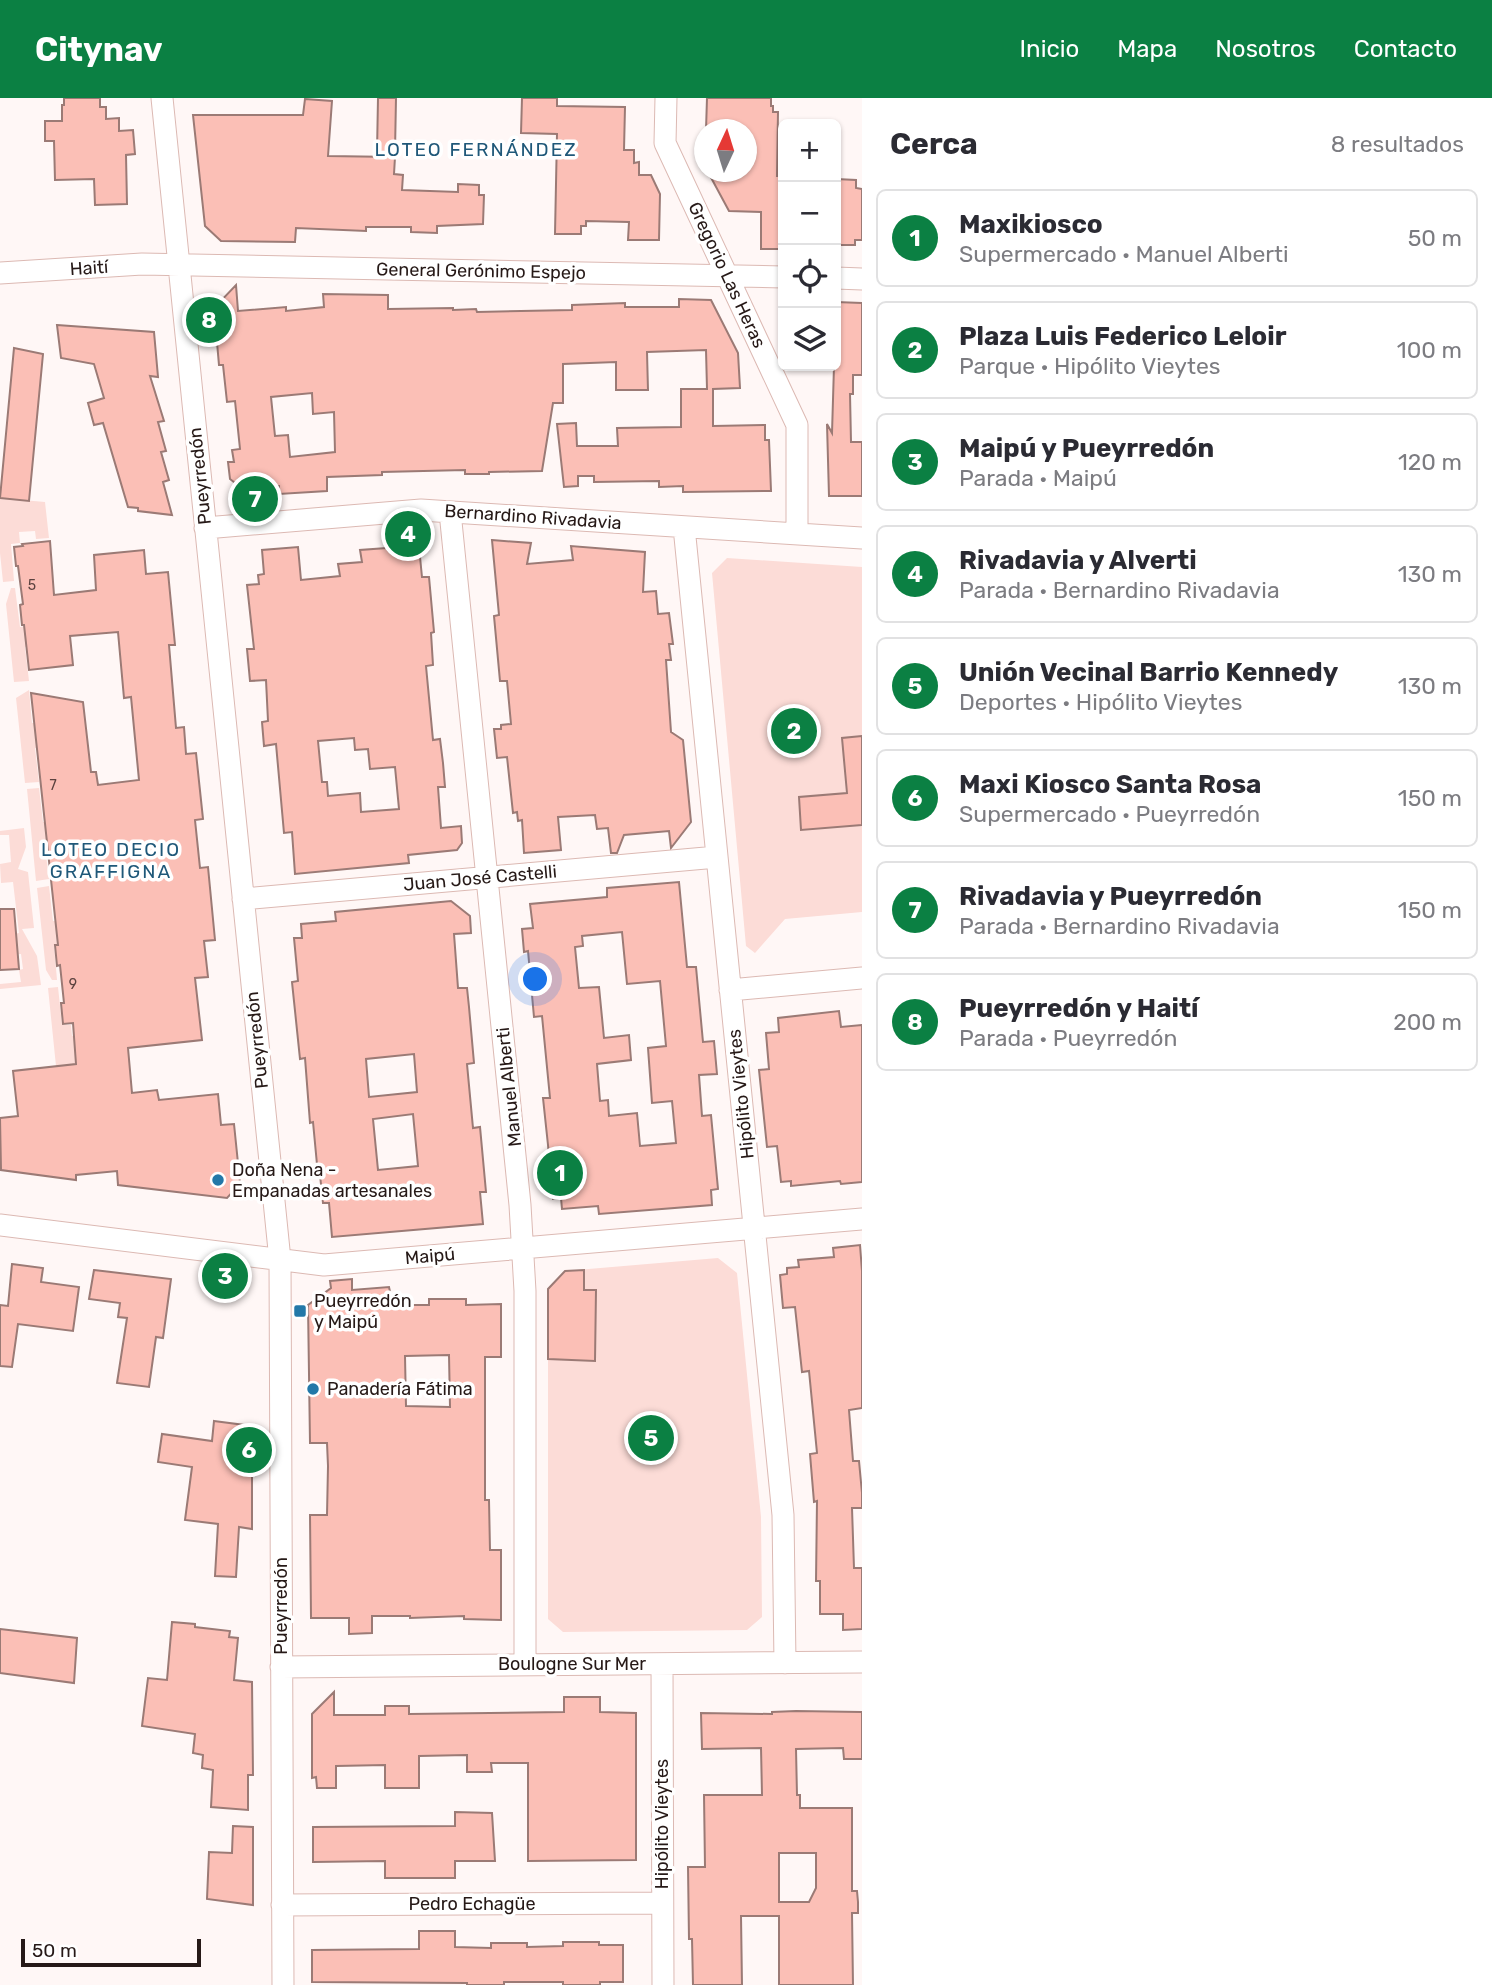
<!DOCTYPE html>
<html lang="es">
<head>
<meta charset="utf-8">
<style>
	body { margin:0; font-family:Rubik,sans-serif; background:#f2f2f3; color:#2b2b33 }
	.controls { position:absolute; right:21px; top:21px; display:grid; overflow:hidden; border-radius:10px; box-shadow:0 2px 5px #0004 }
	.controls button { width:63px; height:63px; display:grid; place-items:center; padding:0; border:0; border-bottom:2px solid #e1e1e2; background:#fff; color:#2b2b33; font:35px sans-serif }
	.compass { position:absolute; left:694px; top:21px; width:63px; height:63px; border-radius:50%; background:#fff; box-shadow:0 2px 5px #0004; rotate:4deg }
	.scale { position:absolute; left:21px; bottom:18px; width:180px; box-sizing:border-box; padding-left:7px; border:4px solid #261917; border-top:0; font-size:19px; line-height:24px; white-space:nowrap; color:#261917; -webkit-text-stroke:5px #fff; paint-order:stroke }
	.you { position:absolute; left:536px; top:882px; width:24px; height:24px; margin:-18px; border:5px solid #fff; border-radius:50%; background:#1a73e8; box-shadow:0 0 0 10px #1a73e833 }
	.badge { display:grid; place-items:center; width:46px; height:46px; border-radius:50%; background:#0b8043; color:#fff; font-size:23px; font-weight:700 }
	.pin { position:absolute; translate:-50% -50%; border:4px solid #fff; box-shadow:0 2px 7px #0006 }
	.list { margin:0; padding:0; list-style:none }
	h2 { display:flex; justify-content:space-between; align-items:center; height:91px; margin:0; padding:0 28px; font-size:30px }
	h2 small { font-size:23px; font-weight:400; color:#7c7c81 }
	.list li { display:grid; grid-template-columns:46px 1fr auto; gap:21px; align-items:center; box-sizing:border-box; height:98px; margin:0 14px 14px; padding:0 14px; border:2px solid #e1e1e2; border-radius:10px }
	.list b { display:block; font-size:26px; white-space:nowrap }
	.list p { margin:0; font-size:23px; white-space:nowrap; color:#7c7c81 }
	.list em { font-size:23px; font-style:normal; color:#7c7c81 }
	.icon { flex:none; width:38px; height:38px; fill:none; stroke:currentColor; stroke-width:2; stroke-linecap:round; stroke-linejoin:round }
	.map { position:relative; flex:none; width:862px; height:1887px; overflow:hidden }
	header { display:flex; align-items:center; gap:42px; box-sizing:border-box; height:98px; padding:0 35px; background:#0b8043; color:#fff }
	header strong { font-size:33px }
	nav { display:flex; gap:38px; margin-inline-start:auto; font-size:24px }
	main { display:flex }
	aside { flex:1; background:#fff }
	.map>svg:first-child { display:block }
	.green { fill:#fcdcd7 }
	.building { fill:#fbbfb6; stroke:#9b7a75; stroke-width:2; fill-rule:evenodd }
	.lines { fill:none; stroke-linecap:round; stroke-linejoin:round }
	.street-casing { stroke:#dcb9b3; stroke-width:23 }
	.street { stroke:#fff; stroke-width:21 }
	.poi-dot { fill:#2378a8; stroke:#fff; stroke-width:2.5 }
	.labels { text-anchor:middle; stroke-width:7; stroke-linejoin:round; paint-order:stroke }
	.number-label { font-size:14px; fill:#5b423f }
	.street-label { font-size:18px; fill:#261917; stroke:#fff }
	.poi-label { font-size:18px; fill:#261917; stroke:#fff; text-anchor:start }
	.neighbourhood-label { font-size:19px; letter-spacing:2px; fill:#1f5879; stroke:#fff }
</style>
</head>
<body>
<header>
<strong>Citynav</strong>
<nav><a>Inicio</a><a>Mapa</a><a>Nosotros</a><a>Contacto</a></nav>
</header>
<main>
<div class="map">
<svg width="862" height="1887" viewBox="0 0 862 1887">
	<rect width="100%" height="100%" fill="#fff7f6"/>
	<path class="green" d="M0,400L45,404L49,440L36,441L35,433L19,434L20,445L11,446L14,483L3,484L0,455Z
		M727,460L862,469V814L785,821L755,855L746,848L712,475Z
		M11,490H15L20,529L29,528L31,548L25,549L29,583L14,584L6,506Z
		M29,592L32,625H39L41,649L35,650L39,684L25,685L16,600Z
		M39,690L43,724H50L52,748L45,749L49,781L36,783L27,691Z
		M24,730L26,749L18,771L28,774L34,830L22,831L37,858L41,887L0,891V886L21,884L19,872L23,871L21,856L9,857L7,837L19,835L13,784L1,785L0,766L11,764L9,737H0V733Z
		M49,788L53,823H60L63,845L54,847L57,882H52L46,872L37,790Z
		M58,889L62,927H71L72,938L87,936L103,963L56,968L48,890Z
		M718,1160L737,1175L761,1419L762,1519L747,1532L563,1534L548,1521V1191L565,1173Z"/>
	<path class="building" d="M64,0H100V9H106V21L119,20V33L133,32L135,56L126,57L127,106L95,107L94,81L55,82L54,43H45V23H62V7H64Z
		M378,0H396L395,54H377Z
		M522,0H557V8L625,9L624,52H634V65L639,64V77H651L660,96L659,142H628L629,124L586,123V128H581V136H555L557,36L521,35Z
		M707,0H771V8H773V14H778L777,78H783V151H761V114L729,113L708,74H746V32H706Z
		M305,1L332,3L328,58L395,59L394,76L403,77L402,92L458,94V86L479,87V97H484L483,126L437,128V135L411,134V129H366V133L296,130L295,144L221,143L205,128L193,17H303Z
		M836,81L856,82V90L862,91V142H855V147H836Z
		M236,187L238,213L286,209V213L324,209L323,196L388,197V211L453,210V212L476,211L477,214L572,212V207L625,205V209H679V201L711,202L738,255L740,290L713,291V328L765,327V342H769L771,393L683,394V388L659,389V383L594,384V378H578V388L564,389L557,326L576,325L577,348H618L617,330L681,329V291H707L706,252L647,254L648,292H616V264L563,266V305H553L542,373L489,374V376H465V372L382,374V377L327,379V393L279,396V388L244,392L230,381L228,364H234L232,352L240,351L235,303L227,304L223,267H219L214,210ZM312,295L313,316L334,314L335,354L290,359L288,337L275,338L271,299Z
		M836,204L862,205V277H853V296H850L851,344H862V398H829L827,326L832,335L834,268H836Z
		M57,227L154,234L158,279L150,278L164,323L158,324L166,353L161,354L169,382L163,384L172,417L138,413V410L128,409L103,325L94,327L88,305L104,300L94,266L61,260Z
		M14,250L43,256L29,403L0,400Z
		M492,442L531,445L527,466L573,462L571,448L645,454L643,494L656,493L658,516L669,515L673,546H669L671,562H666L671,634L683,642L691,724L671,750L669,733L624,737L617,755H611L608,730L597,731L595,717L558,719L561,752L524,755L522,722L518,723L517,714L513,715L507,659L497,660L494,631H501V627L511,626L507,583H500L494,518L499,517Z
		M50,443L54,497L96,492L94,457L144,452L146,476L168,474L175,547H169L176,630L184,629L186,656L196,655L203,721L195,722L200,770L208,769L215,842L204,843L208,879L195,880L202,942L128,950L132,995L157,992L159,1002L218,996L221,1027L234,1026L239,1075L240,1086L227,1100L118,1087L117,1073L76,1077V1082L1,1072L0,1020L18,1018L13,973L76,966L73,925L63,926L61,905H64L60,867L57,868L55,847H58L31,595L83,604L91,674H96L98,687L139,682L131,599L124,600L118,534L70,538L73,567L29,572L24,527H22L20,507L23,506L18,468H16L14,449L23,448L22,446Z
		M414,448L415,459H420L422,479H429L434,534L431,535L433,567L426,568L433,642L440,641L443,665L445,689H438L441,730L461,728L462,745L457,752L408,757L409,765L295,776L292,734L284,735L276,646L264,648L262,624L268,623L266,582L250,583L247,551H254L247,487L259,486L258,477L264,476L262,452L298,449L301,482L340,478L338,466L362,464L360,452ZM354,640L355,652L368,651L370,671L395,669L399,711L361,714L360,695L328,698L327,684H322L318,643Z
		M862,638V727L801,732L799,699L847,695L842,640Z
		M679,784L687,869H696L703,944L714,943L717,976L699,977L702,1018L711,1017L718,1091L711,1092L712,1107L599,1116L598,1108L562,1111L561,1100L553,1101L548,1047L543,1000H550L542,918L534,919L528,853L524,854L522,831L533,830L530,806L607,799V790ZM622,834L627,886L660,883L666,948L648,950L652,1005L672,1003L676,1045L640,1048L637,1015L609,1018L608,1002L600,1003L597,966L631,962L629,937L604,940L599,889L579,890L575,849L583,848L582,838Z
		M451,803L470,818L471,835L454,836L458,890H467L469,909L474,965L467,966L473,1030L480,1029L486,1094H480L483,1126L332,1139L329,1105H323L320,1077H318L313,1024L310,1025L305,960L300,961L292,884L298,883L294,840H302L301,826L336,823L335,814ZM414,956L417,994L369,999L366,961ZM413,1016L418,1068L378,1072L373,1021Z
		M0,811H14L19,871L0,872Z
		M839,913L841,929L862,927V1084L841,1086L840,1083L791,1088V1083L781,1084L777,1048L767,1049L759,972L769,971L766,935L779,934L778,920Z
		M860,1147L862,1173V1310L849,1312L853,1363H859L862,1395V1410H852L854,1470H862V1531L843,1532V1516H820V1483H816L817,1403L814,1404L810,1356L817,1355L809,1273L802,1274L795,1209L783,1210L780,1177L787,1176V1170L799,1169L798,1162L834,1159L833,1150Z
		M12,1166L43,1170L41,1184L79,1189L73,1233L18,1226L12,1269L0,1268V1207L8,1208Z
		M94,1172L171,1181L163,1240L156,1239L149,1289L117,1285L127,1220L118,1219L120,1205L89,1201Z
		M584,1172V1192H596L595,1263L548,1261V1191L565,1173Z
		M352,1181V1192L389,1189L393,1207H429V1201H466V1207L501,1206V1259H485V1402H489L490,1452H501V1522L464,1521V1518L410,1520V1518H372V1535L349,1536V1520H311L310,1417H327L328,1368L327,1345H310L308,1207L331,1190L330,1183ZM449,1257L450,1309L406,1308L405,1258Z
		M214,1323L252,1328V1431L239,1429L236,1479L215,1478L218,1426L185,1422L192,1369L158,1364L162,1336L212,1343Z
		M172,1524L195,1526V1529L230,1533L229,1539L238,1540L234,1582L252,1584L253,1677H248V1712L211,1709L213,1672L202,1670L203,1657L193,1655L195,1636L142,1628L148,1580L167,1582Z
		M0,1531L77,1540L74,1585L0,1575Z
		M334,1594V1617H385V1608H409V1616L564,1614V1599H600V1614L636,1615V1762L528,1763V1665H491L492,1674H467V1657L419,1658V1690H385V1667L336,1668V1690H317L316,1679L312,1680V1616Z
		M796,1613L862,1614V1661H844L843,1650L796,1651L797,1697H800V1710H852V1793H857L858,1804V1815H852L853,1887H779V1818H741L742,1887H693L692,1841H689L688,1769H705L704,1697H762L761,1650L702,1651L701,1615L772,1616V1614ZM779,1755H816V1790L809,1804H779Z
		M455,1714L492,1715L495,1763H455V1780H385V1763L313,1764V1729L455,1728Z
		M233,1728L253,1729V1807L207,1801L209,1754L232,1755Z
		M419,1833H455V1849L491,1850V1845H527V1849L563,1848V1844H599V1847H623V1884H600V1887H563V1884H504V1887H467V1885L312,1884V1852L419,1851Z"/>
	<g class="lines">
		<defs>
			<path id="street" d="M162,0L280,1162L283,1887
				M666,0L665,45L797,327V436
				M0,175L142,166L783,179
				M836,180L862,181
				M450,414L520,1107L525,1193V1567
				M684,429L783,1417L785,1565
				M205,430L421,412L862,440
				M243,801L717,759
				M730,892L862,880
				M0,1127L324,1167L862,1121
				M662,1566L663,1887
				M281,1569L862,1564
				M282,1807L662,1805"/>
		</defs>
		<use href="#street" class="street-casing"/>
		<use href="#street" class="street"/>
	</g>
	<g class="poi-dot">
		<circle cx="218" cy="1082" r="7"/>
		<rect x="293" y="1206" width="14" height="14" rx="3.5"/>
		<circle cx="313" cy="1291" r="7"/>
	</g>
	<g class="labels">
		<g class="number-label">
			<text x="32" y="492">5</text>
			<text x="53" y="692">7</text>
			<text x="73" y="891">9</text>
		</g>
		<g class="street-label">
			<text transform="translate(89 170) rotate(-4)" y="6">Haití</text>
			<text transform="translate(481 173) rotate(1)" y="6">General Gerónimo Espejo</text>
			<text transform="translate(727 177) rotate(65)" y="6">Gregorio Las Heras</text>
			<text transform="translate(200 378) rotate(-96)" y="6">Pueyrredón</text>
			<text transform="translate(533 419) rotate(4)" y="6">Bernardino Rivadavia</text>
			<text transform="translate(480 780) rotate(-5)" y="6">Juan José Castelli</text>
			<text transform="translate(257 942) rotate(-96)" y="6">Pueyrredón</text>
			<text transform="translate(509 989) rotate(-96)" y="6">Manuel Alberti</text>
			<text transform="translate(741 996) rotate(-96)" y="6">Hipólito Vieytes</text>
			<text transform="translate(430 1158) rotate(-5)" y="6">Maipú</text>
			<text transform="translate(281 1508) rotate(-90)" y="6">Pueyrredón</text>
			<text x="572" y="1572">Boulogne Sur Mer</text>
			<text transform="translate(662 1726) rotate(-90)" y="6">Hipólito Vieytes</text>
			<text x="472" y="1812">Pedro Echagüe</text>
		</g>
		<g class="poi-label">
			<text x="232" y="1078">Doña Nena -<tspan x="232" dy="21">Empanadas artesanales</tspan></text>
			<text x="314" y="1209">Pueyrredón<tspan x="314" dy="21">y Maipú</tspan></text>
			<text x="327" y="1297">Panadería Fátima</text>
		</g>
		<g class="neighbourhood-label">
			<text x="476" y="58">LOTEO FERNÁNDEZ</text>
			<text x="111" y="758">LOTEO DECIO<tspan x="111" dy="22">GRAFFIGNA</tspan></text>
		</g>
	</g>
</svg>
<div class="controls">
<button>+</button>
<button>−</button>
<button><svg class="icon" aria-label="locate" viewBox="0 0 24 24"><circle cx="12" cy="12" r="6"/><path d="M12 2v4M12 18v4M2 12h4M18 12h4"/></svg></button>
<button><svg class="icon" aria-label="layers" viewBox="0 0 24 24"><path d="M12 4l9 5-9 5-9-5zM3 14l9 5 9-5"/></svg></button>
</div>
<svg class="compass" viewBox="-18 -18 36 36"><path d="M0-13l5 13h-10z" fill="#e53935"/><path d="M0 13l5-13h-10z" fill="#7c7c81"/></svg>
<div class="scale">50 m</div>
<div class="you"></div>
<div class="pin badge" style="left:560px;top:1075px">1</div>
<div class="pin badge" style="left:794px;top:633px">2</div>
<div class="pin badge" style="left:225px;top:1178px">3</div>
<div class="pin badge" style="left:408px;top:436px">4</div>
<div class="pin badge" style="left:651px;top:1340px">5</div>
<div class="pin badge" style="left:249px;top:1352px">6</div>
<div class="pin badge" style="left:255px;top:401px">7</div>
<div class="pin badge" style="left:209px;top:222px">8</div>
</div>
<aside>
<h2>Cerca<small>8 resultados</small></h2>
<ul class="list">
<li><span class="badge">1</span><div><b>Maxikiosco</b><p>Supermercado · Manuel Alberti</p></div><em>50 m</em></li>
<li><span class="badge">2</span><div><b>Plaza Luis Federico Leloir</b><p>Parque · Hipólito Vieytes</p></div><em>100 m</em></li>
<li><span class="badge">3</span><div><b>Maipú y Pueyrredón</b><p>Parada · Maipú</p></div><em>120 m</em></li>
<li><span class="badge">4</span><div><b>Rivadavia y Alverti</b><p>Parada · Bernardino Rivadavia</p></div><em>130 m</em></li>
<li><span class="badge">5</span><div><b>Unión Vecinal Barrio Kennedy</b><p>Deportes · Hipólito Vieytes</p></div><em>130 m</em></li>
<li><span class="badge">6</span><div><b>Maxi Kiosco Santa Rosa</b><p>Supermercado · Pueyrredón</p></div><em>150 m</em></li>
<li><span class="badge">7</span><div><b>Rivadavia y Pueyrredón</b><p>Parada · Bernardino Rivadavia</p></div><em>150 m</em></li>
<li><span class="badge">8</span><div><b>Pueyrredón y Haití</b><p>Parada · Pueyrredón</p></div><em>200 m</em></li>
</ul>
</aside>
</main>
</body>
</html>
